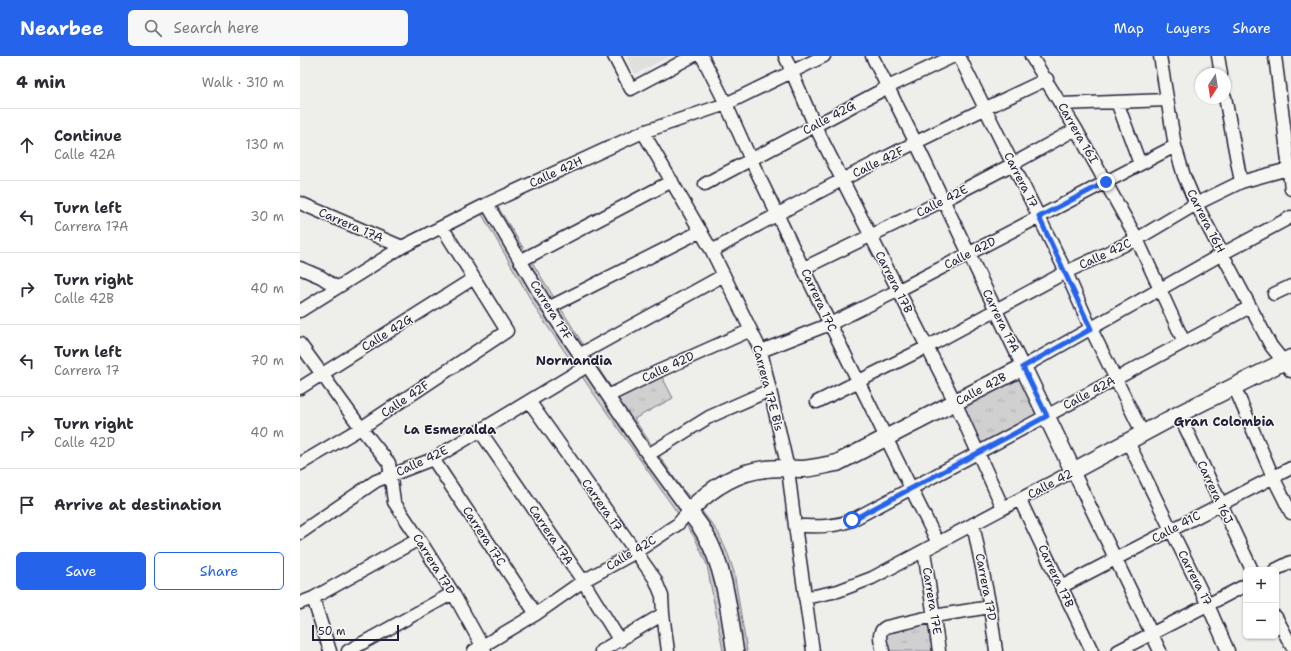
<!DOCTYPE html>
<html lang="en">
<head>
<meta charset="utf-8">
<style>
	body { margin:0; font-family:"Shantell Sans",sans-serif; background:#f7f7f7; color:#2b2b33 }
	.controls { position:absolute; right:12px; bottom:12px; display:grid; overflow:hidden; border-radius:6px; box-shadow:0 1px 3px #0004 }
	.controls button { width:36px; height:36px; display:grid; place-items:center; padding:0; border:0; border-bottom:1px solid #e1e1e2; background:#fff; color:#2b2b33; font:20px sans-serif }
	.compass { position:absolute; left:895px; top:12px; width:36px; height:36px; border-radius:50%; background:#fff; box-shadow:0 1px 3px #0004; rotate:192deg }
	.scale { position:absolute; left:12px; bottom:10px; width:87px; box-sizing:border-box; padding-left:4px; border:2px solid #22223b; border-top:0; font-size:11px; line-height:14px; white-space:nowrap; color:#22223b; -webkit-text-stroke:3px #f6f6f2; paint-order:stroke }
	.stop { position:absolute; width:12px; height:12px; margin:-9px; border:3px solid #2563eb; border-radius:50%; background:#fff }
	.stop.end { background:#2563eb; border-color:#fff; box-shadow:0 1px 4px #0008 }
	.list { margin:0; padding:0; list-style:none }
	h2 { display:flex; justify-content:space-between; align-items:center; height:52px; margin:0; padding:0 16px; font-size:17px }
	h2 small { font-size:13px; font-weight:400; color:#7c7c81 }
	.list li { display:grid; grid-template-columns:26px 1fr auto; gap:12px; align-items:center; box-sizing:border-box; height:72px; padding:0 16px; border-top:1px solid #e1e1e2 }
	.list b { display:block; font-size:15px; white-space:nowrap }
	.list p { margin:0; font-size:13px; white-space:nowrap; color:#7c7c81 }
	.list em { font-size:13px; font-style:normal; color:#7c7c81 }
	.actions { display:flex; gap:8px; padding:12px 16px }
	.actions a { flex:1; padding:9px 0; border:1px solid #2563eb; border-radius:6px; text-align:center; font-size:14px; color:#2563eb }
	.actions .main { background:#2563eb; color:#fff }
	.icon { flex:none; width:22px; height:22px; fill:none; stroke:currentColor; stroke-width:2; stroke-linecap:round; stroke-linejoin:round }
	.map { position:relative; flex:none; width:991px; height:595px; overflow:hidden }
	header { display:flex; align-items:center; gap:24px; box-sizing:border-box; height:56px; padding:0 20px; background:#2563eb; color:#fff }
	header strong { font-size:19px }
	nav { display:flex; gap:22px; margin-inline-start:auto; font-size:14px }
	.search { width:280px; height:36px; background:#f7f7f7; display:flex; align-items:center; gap:10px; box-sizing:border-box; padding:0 14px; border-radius:6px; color:#7c7c81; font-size:15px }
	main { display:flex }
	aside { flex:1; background:#fff }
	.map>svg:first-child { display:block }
	.built { fill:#dfdfde }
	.grass { fill:url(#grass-tufts); stroke:#797986 }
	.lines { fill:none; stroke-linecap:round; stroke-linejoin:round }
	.minor-casing { stroke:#22223b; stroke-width:15 }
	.tertiary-casing { stroke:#22223b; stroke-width:19 }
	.minor { stroke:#f6f6f2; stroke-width:12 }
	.tertiary { stroke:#f6f6f2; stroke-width:16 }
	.route { stroke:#2563eb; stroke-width:5 }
	.labels { text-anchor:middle; stroke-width:3; stroke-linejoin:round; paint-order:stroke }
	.street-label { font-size:12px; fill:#22223b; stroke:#f6f6f2 }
	.neighbourhood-label { font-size:13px; font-weight:bold; fill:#22223b; stroke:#f6f6f2 }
</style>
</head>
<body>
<header>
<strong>Nearbee</strong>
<div class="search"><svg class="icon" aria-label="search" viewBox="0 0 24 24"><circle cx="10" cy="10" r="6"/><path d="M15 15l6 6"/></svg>Search here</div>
<nav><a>Map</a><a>Layers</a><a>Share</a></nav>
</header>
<main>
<aside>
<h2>4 min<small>Walk · 310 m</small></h2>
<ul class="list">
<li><svg class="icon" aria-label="ahead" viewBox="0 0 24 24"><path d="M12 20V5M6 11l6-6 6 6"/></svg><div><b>Continue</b><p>Calle 42A</p></div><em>130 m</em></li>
<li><svg class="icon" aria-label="left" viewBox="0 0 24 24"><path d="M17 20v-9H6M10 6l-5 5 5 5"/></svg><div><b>Turn left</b><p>Carrera 17A</p></div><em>30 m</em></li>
<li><svg class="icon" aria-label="right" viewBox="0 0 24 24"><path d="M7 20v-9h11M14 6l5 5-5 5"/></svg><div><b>Turn right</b><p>Calle 42B</p></div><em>40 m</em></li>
<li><svg class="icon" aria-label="left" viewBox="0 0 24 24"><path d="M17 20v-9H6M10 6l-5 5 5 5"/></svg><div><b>Turn left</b><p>Carrera 17</p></div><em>70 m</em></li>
<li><svg class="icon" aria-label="right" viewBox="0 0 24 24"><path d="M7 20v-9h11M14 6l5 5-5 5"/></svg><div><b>Turn right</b><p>Calle 42D</p></div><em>40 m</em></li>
<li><svg class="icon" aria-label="arrive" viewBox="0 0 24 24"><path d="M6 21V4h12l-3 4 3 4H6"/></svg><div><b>Arrive at destination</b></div></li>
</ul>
<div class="actions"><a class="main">Save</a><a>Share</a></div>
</aside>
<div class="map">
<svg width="991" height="595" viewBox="0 0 991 595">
	<defs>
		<pattern id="grass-tufts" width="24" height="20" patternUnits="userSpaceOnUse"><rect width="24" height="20" fill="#d0d0d1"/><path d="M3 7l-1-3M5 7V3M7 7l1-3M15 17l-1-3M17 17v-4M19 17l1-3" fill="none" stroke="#b2b2b4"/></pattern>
	</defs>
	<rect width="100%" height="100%" fill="#eeeeeb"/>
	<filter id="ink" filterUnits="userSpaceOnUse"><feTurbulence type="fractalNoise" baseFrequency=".025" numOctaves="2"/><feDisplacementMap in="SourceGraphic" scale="8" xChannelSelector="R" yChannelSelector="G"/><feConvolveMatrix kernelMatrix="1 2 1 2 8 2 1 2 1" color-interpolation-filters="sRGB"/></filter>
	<g filter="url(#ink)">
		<path class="built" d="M326,0H370L335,18Z"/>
		<path class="grass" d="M196,148L291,301L315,337L359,315L373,342L334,363L382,433L394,445L418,476L428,498L434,516L447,595H423L407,509L395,482L296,341L239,258L180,155Z
			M723,311L747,359L678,396L655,346Z
			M634,560L639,595H583L581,573Z"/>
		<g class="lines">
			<defs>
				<path id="minor" d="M314,0L331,33L393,0
					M402,0L426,48L451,104L530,268L638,487
					M485,0L515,70L655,346L703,452
					M572,0L616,87L723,311L922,198L991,161
					M659,0L739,161L766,216L791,273L843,378
					M731,0L776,73L837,183L884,286
					M860,0L875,90L884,120L896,148L971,290L991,315
					M918,0L921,18
					M975,0L984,70L991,133
					M925,41L941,126
					M817,46L840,108
					M761,48L867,44
					M343,76L412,195L461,295L488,413L495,470L513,595
					M405,128L588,31L654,0
					M0,147L102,191
					M412,195C521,132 633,77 747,23
					M220,205L372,125
					M0,212L21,221L36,231
					M504,212L644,144L713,108L776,73
					M974,238L991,230
					M248,252L401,175
					M0,255L102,191L187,148L343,76L426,48L524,0
					M0,288L61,372L89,407L94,446L119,483L153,537L185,595
					M461,295L530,268L599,234L875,90
					M279,299L424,219
					M934,330L973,421L991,457
					M0,332L174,222
					M308,340L359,315L451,274
					M229,345L355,523L362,540L363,558L368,595
					M517,346L627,291L766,216L837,183L896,148L941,126L988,113
					M879,358L952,514
					M180,375L283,525L320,585
					M828,386L908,549L928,595
					M348,399L409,361L470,334
					M133,403L236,558
					M0,408L61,372L207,275L142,171
					M720,444L792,595
					M673,468L690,551L696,595
					M495,470C515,470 532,472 552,464L950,251
					M0,477L76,425L133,403L287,310
					M624,495L639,595
					M975,514L991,506
					M761,531L991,412
					M13,542L30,595
					M505,542L538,535L572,522L773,415L860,595
					M0,547L13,542L119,483
					M976,561L991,589
					M48,595L153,537
					M174,595L236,558L283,525L336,496L378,468L389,455L348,399L248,252L187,148
					M301,595L363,558
					M583,595C581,586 576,576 586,571L634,560L690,551
					M818,595L946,529"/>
				<path id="tertiary" d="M435,595C429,556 425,512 405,478C401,470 394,462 389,455C410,433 435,416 466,413C478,411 491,413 503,413C514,412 526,409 537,407L723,311L773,415L879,358L991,302"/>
			</defs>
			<use href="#minor" class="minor-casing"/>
			<use href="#tertiary" class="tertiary-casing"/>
			<use href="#minor" class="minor"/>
			<use href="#tertiary" class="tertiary"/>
		</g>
	</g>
	<g class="lines" filter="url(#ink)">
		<path class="route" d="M552,464L747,360L723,311L791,273L739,161L806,126"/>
	</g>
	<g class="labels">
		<g class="street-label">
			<text transform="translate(529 62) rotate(-28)" y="4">Calle 42G</text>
			<text transform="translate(778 77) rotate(60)" y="4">Carrera 16I</text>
			<text transform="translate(578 106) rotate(-26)" y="4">Calle 42F</text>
			<text transform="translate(256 116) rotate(-25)" y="4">Calle 42H</text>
			<text transform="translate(721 124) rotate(63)" y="4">Carrera 17</text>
			<text transform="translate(642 145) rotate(-27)" y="4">Calle 42E</text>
			<text transform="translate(906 165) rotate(63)" y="4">Carrera 16H</text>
			<text transform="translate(51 169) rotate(23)" y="4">Carrera 17A</text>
			<text transform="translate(670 197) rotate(-27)" y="4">Calle 42D</text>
			<text transform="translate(805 198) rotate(-25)" y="4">Calle 42C</text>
			<text transform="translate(594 226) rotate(63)" y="4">Carrera 17B</text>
			<text transform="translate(519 244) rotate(65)" y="4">Carrera 17C</text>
			<text transform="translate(251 254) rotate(58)" y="4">Carrera 17F</text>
			<text transform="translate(701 265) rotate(64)" y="4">Carrera 17A</text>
			<text transform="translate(87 277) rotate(-32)" y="4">Calle 42G</text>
			<text transform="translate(368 311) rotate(-25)" y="4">Calle 42D</text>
			<text transform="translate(468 332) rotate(75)" y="4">Carrera 17E Bis</text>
			<text transform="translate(681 333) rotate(-28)" y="4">Calle 42B</text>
			<text transform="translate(789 337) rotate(-28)" y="4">Calle 42A</text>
			<text transform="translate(105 343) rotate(-34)" y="4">Calle 42F</text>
			<text transform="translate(122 405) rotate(-25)" y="4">Calle 42E</text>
			<text transform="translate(750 428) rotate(-28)" y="4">Calle 42</text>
			<text transform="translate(915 436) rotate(65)" y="4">Carrera 16J</text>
			<text transform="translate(302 449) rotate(55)" y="4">Carrera 17</text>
			<text transform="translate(876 471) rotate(-28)" y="4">Calle 41C</text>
			<text transform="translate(251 479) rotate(56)" y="4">Carrera 17A</text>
			<text transform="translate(184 480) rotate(57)" y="4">Carrera 17C</text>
			<text transform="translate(331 497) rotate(-31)" y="4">Calle 42C</text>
			<text transform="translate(134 508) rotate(58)" y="4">Carrera 17D</text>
			<text transform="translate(756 520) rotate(65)" y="4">Carrera 17B</text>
			<text transform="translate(895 522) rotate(63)" y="4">Carrera 17</text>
			<text transform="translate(686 531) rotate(79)" y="4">Carrera 17D</text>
			<text transform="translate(632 545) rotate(81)" y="4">Carrera 17E</text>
		</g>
		<g class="neighbourhood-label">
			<text x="274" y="309">Normandia</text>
			<text x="924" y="370">Gran Colombia</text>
			<text x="150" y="378">La Esmeralda</text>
		</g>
	</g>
</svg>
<div class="controls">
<button>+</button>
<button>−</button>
</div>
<svg class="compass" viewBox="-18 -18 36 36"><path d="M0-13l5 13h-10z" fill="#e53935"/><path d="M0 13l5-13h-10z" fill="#7c7c81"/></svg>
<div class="scale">50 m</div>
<div class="stop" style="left:552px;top:464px"></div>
<div class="stop end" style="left:806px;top:126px"></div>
</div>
</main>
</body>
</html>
